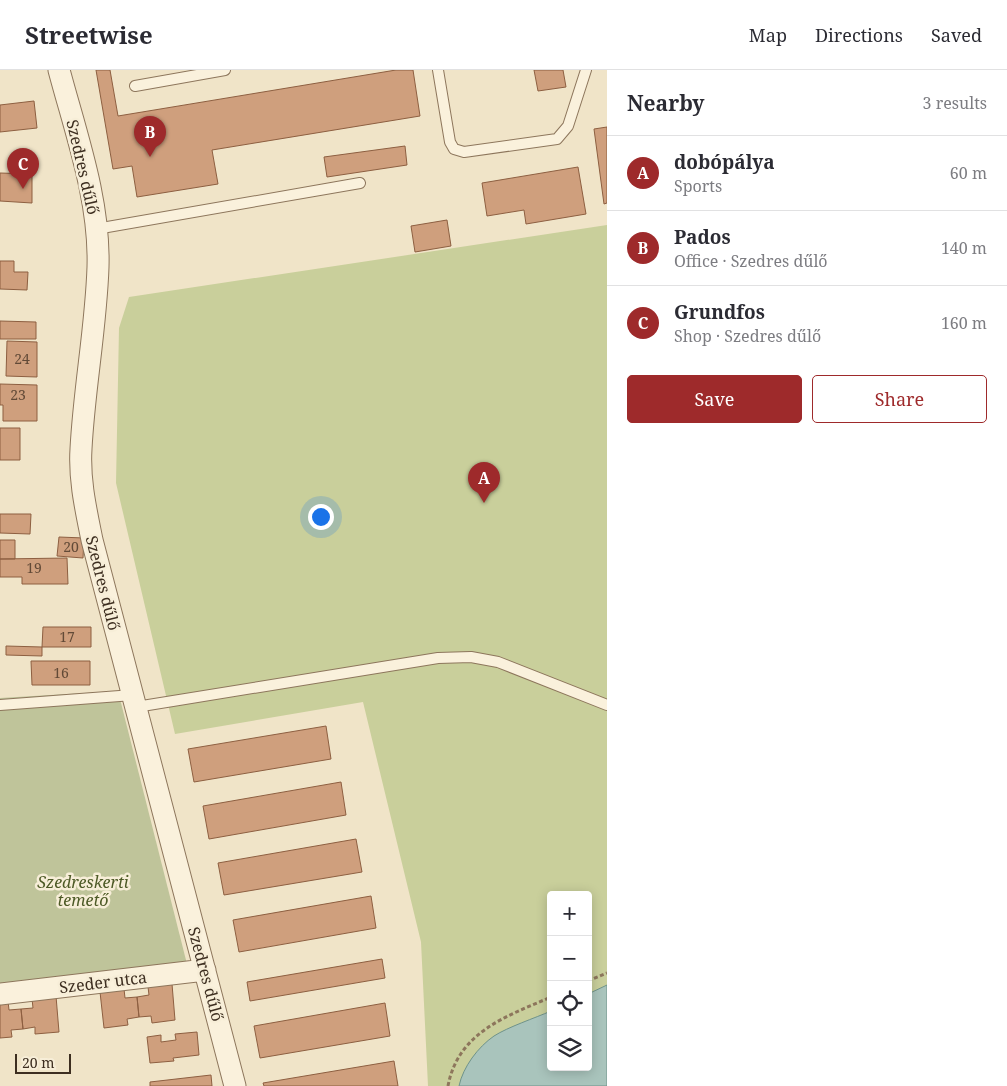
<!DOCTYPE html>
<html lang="en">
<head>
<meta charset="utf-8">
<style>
	body { margin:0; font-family:"Noto Serif",serif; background:#f7f7f7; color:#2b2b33 }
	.controls { position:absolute; right:15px; bottom:15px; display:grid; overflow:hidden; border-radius:5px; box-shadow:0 2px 12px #0003 }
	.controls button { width:45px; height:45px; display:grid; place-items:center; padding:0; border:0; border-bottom:1px solid #e1e1e2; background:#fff; color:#2b2b33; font:25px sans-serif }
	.scale { position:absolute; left:15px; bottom:12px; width:56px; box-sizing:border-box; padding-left:5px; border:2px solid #3d2e20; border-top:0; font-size:14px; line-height:18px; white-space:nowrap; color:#3d2e20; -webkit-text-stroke:4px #f7eed8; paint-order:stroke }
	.you { position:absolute; left:320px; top:446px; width:18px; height:18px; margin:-12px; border:4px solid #fff; border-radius:50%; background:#1a73e8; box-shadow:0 0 0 8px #1a73e833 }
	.badge { display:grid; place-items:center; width:32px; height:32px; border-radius:50%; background:#9e2a2b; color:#fff; font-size:16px; font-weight:700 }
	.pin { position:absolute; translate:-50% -41px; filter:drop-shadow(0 1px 2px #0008) }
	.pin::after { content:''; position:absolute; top:26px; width:18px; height:15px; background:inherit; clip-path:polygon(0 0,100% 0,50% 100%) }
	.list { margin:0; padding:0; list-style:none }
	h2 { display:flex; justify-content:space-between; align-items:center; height:65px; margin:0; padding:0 20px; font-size:21px }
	h2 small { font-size:16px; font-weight:400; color:#7c7c81 }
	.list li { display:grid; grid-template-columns:32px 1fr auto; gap:15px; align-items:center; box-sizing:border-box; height:75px; padding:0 20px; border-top:1px solid #e1e1e2 }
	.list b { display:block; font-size:19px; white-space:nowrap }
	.list p { margin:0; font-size:16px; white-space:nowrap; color:#7c7c81 }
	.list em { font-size:16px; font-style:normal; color:#7c7c81 }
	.actions { display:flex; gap:10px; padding:15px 20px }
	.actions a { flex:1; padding:11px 0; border:1px solid #9e2a2b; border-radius:5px; text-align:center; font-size:18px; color:#9e2a2b }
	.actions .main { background:#9e2a2b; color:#fff }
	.icon { flex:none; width:28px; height:28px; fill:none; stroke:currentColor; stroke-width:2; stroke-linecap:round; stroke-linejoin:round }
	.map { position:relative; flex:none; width:607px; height:1016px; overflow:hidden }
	header { display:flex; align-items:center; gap:30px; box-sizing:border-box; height:70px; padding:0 25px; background:#fff; border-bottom:1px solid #e1e1e2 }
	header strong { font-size:24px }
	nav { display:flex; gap:28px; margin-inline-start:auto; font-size:18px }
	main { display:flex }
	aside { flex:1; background:#fff }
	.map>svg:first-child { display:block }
	.green { fill:#c9cf9b; fill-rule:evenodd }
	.cemetery { fill:#bfc49a }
	.water { fill:#a9c4bc; stroke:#6f938a }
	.building { fill:#cf9f7d; stroke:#8d5f41 }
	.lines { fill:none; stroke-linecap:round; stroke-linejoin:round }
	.lane-casing { stroke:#8d765c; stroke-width:12 }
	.street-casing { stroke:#8d765c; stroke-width:23 }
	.path { stroke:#8d765c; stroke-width:3; stroke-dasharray:4 2.5; stroke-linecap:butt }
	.lane { stroke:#faf1dc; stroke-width:10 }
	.street { stroke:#faf1dc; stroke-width:21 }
	.labels { text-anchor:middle; stroke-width:5; stroke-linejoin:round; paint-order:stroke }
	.number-label { font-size:14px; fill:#624a37 }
	.street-label { font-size:16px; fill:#3d2e20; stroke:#f7eed8 }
	.park-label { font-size:16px; font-style:italic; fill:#4d5a26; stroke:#f7eed8 }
</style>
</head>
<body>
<header>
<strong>Streetwise</strong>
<nav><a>Map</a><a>Directions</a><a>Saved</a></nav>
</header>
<main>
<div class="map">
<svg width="607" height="1016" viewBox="0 0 607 1016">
	<rect width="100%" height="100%" fill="#f0e4c8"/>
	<path class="green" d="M607,155V1016H428L421,872L363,632L175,664L116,413L119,258L129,227ZM551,825H588V997H551Z"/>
	<path class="cemetery" d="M118,621L187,894L0,914V628Z"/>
	<path class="water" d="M607,915V1016H459C463,997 478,977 494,966C508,957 535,948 551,941V997H588V924Z"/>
	<path class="building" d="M96,0H110L118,46L396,0H413L420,46L212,80L218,114L137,127L132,96L113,99Z
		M534,0H563L566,17L538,21Z
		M34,31L37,58L0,62V35Z
		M607,57V133L604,134L594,59Z
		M405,76L407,95L327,107L324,87Z
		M578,97L586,144L526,154L524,140L487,146L482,113Z
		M0,103L32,104V133L0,131Z
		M447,150L451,176L415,182L411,156Z
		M0,191H14V202H28L27,220L0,219Z
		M0,251L36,252V269H0Z
		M7,271L37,272V307L6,306Z
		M0,314L37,315V351H3V335H0Z
		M0,358H20V390H0Z
		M0,444H31L30,464L0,463Z
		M59,467L84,468L83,488L57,486Z
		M0,470H15V489H0Z
		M67,488L68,514H22V507H0V489Z
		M43,557H91V577H42Z
		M6,576L42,577V586L6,585Z
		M31,591H90V615H32Z
		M326,656L331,689L194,712L188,679Z
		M341,712L346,745L209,769L203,736Z
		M356,769L362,802L224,825L218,793Z
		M371,826L376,858L239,882L233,850Z
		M382,889L385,908L250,931L247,912Z
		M172,914L175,950L152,953L151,946L139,947L137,927L149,925L148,917Z
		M124,919L125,928L137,927L139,947L127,949L128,955L104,958L100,922Z
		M56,926L59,962L35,964V957L23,959L21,939L33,938L32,929Z
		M8,931L9,940L21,939L23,959L11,960L12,967L0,968V932Z
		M385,933L390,966L260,988L254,956Z
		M197,962L199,985L173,988L174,991L150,993L147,967L161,965V972L176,970L175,964Z
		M394,991L398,1016H264L263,1013Z
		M211,1005L212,1016H150V1012Z"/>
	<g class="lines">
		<defs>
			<path id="lane" d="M438,0L450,72L454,79L464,82L557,69L568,56L586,0
				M135,16L225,0
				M96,159L360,113
				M0,635L133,625
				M136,637L438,588L471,587L498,592L607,635"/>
			<path id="street" d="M59,0C76,64 100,130 98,197C96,258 84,319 81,379C79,410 86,440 92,470L235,1016
				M0,924L205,900"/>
		</defs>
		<use href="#lane" class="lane-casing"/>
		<use href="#street" class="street-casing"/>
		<path class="path" d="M588,911L607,903
			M448,1016C458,962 507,946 551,927"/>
		<use href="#lane" class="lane"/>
		<use href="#street" class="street"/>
	</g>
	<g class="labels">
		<g class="number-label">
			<text x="22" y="294">24</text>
			<text x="18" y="330">23</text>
			<text x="71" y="482">20</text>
			<text x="34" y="503">19</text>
			<text x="67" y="572">17</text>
			<text x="61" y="608">16</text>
		</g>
		<g class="street-label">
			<text transform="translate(83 97) rotate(77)" y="6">Szedres dűlő</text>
			<text transform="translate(103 513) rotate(76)" y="6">Szedres dűlő</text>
			<text transform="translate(206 904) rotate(75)" y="6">Szedres dűlő</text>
			<text transform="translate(103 912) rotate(-7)" y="6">Szeder utca</text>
		</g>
		<g class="park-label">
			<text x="83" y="818">Szedreskerti<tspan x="83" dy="18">temető</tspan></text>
		</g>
	</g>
</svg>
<div class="controls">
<button>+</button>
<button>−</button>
<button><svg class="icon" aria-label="locate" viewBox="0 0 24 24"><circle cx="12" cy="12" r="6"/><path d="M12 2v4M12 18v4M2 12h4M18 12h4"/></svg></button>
<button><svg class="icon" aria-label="layers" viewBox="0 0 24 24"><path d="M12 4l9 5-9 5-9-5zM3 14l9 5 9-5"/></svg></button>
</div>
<div class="scale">20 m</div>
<div class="you"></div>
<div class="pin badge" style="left:484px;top:433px">A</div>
<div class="pin badge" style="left:150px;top:87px">B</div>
<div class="pin badge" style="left:23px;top:119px">C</div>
</div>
<aside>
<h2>Nearby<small>3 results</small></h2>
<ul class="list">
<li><span class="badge">A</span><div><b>dobópálya</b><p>Sports</p></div><em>60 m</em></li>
<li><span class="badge">B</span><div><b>Pados</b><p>Office · Szedres dűlő</p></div><em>140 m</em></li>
<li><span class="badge">C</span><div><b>Grundfos</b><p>Shop · Szedres dűlő</p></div><em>160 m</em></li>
</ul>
<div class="actions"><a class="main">Save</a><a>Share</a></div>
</aside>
</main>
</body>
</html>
